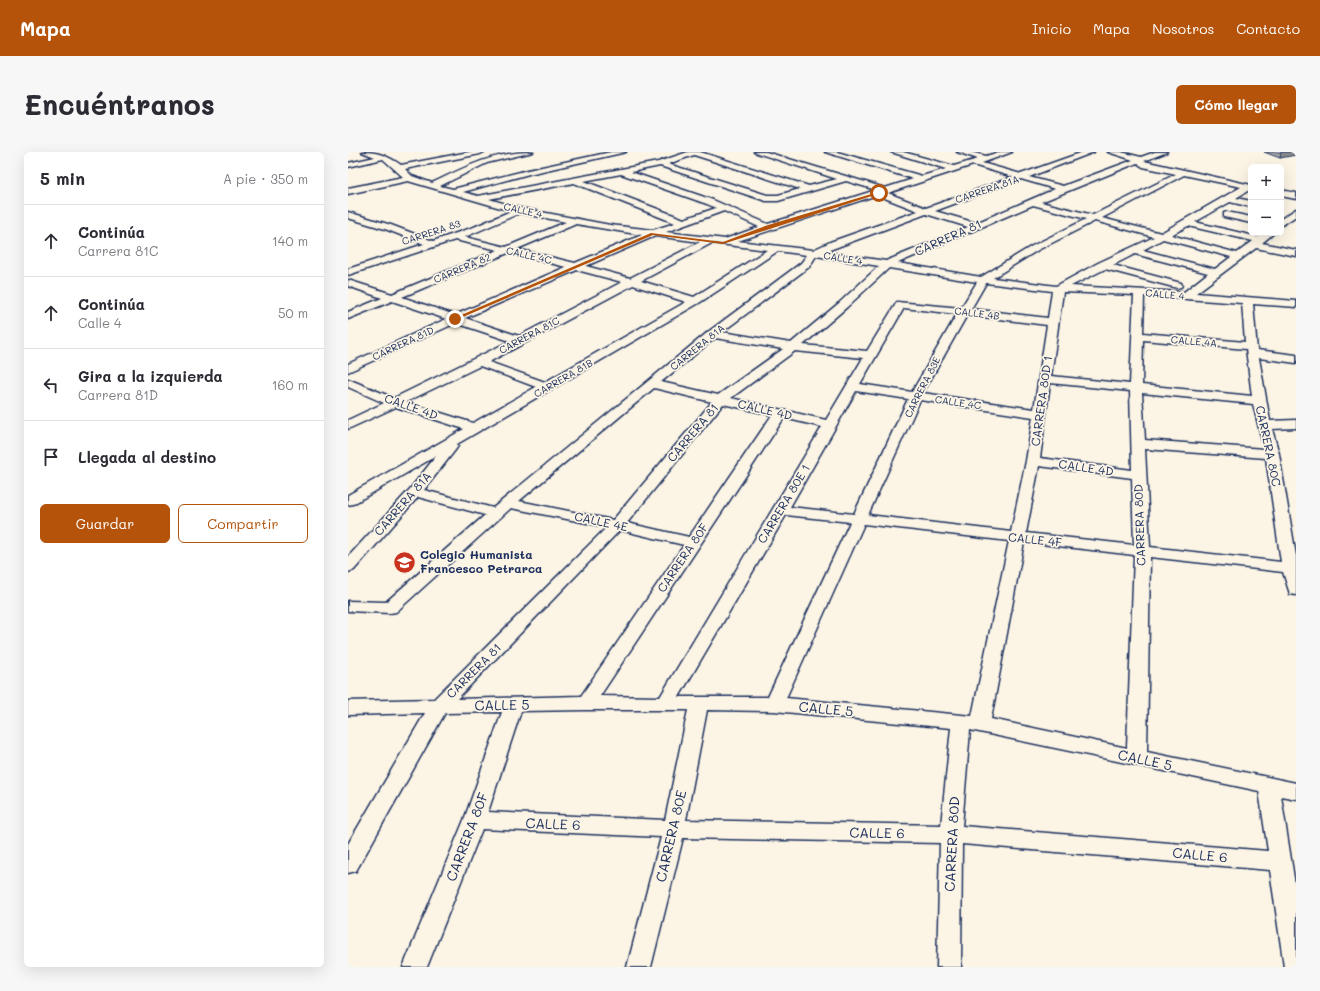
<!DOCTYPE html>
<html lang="es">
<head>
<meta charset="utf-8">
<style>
	body { margin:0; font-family:Mali,sans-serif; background:#f7f7f7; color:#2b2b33 }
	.controls { position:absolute; right:12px; top:12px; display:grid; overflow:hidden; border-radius:6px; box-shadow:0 4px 16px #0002 }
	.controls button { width:36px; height:36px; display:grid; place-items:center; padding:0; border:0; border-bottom:1px solid #e1e1e2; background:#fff; color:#2b2b33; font:20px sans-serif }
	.stop { position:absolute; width:12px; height:12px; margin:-9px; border:3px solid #b45309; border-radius:50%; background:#fff }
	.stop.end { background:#b45309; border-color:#fff; box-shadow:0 1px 4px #0008 }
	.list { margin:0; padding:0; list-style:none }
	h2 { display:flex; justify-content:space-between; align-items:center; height:52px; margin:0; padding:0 16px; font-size:17px }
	h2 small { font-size:13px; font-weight:400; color:#7c7c81 }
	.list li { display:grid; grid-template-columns:26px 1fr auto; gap:12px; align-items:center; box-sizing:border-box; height:72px; padding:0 16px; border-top:1px solid #e1e1e2 }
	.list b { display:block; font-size:15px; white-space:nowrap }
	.list p { margin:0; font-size:13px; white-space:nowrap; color:#7c7c81 }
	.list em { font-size:13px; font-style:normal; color:#7c7c81 }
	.actions { display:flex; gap:8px; padding:12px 16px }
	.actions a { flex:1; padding:9px 0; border:1px solid #b45309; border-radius:6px; text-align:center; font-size:14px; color:#b45309 }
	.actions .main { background:#b45309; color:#fff }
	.icon { flex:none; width:22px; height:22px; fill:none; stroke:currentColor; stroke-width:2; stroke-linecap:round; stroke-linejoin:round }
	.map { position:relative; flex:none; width:948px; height:815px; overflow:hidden; border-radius:6px }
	header { display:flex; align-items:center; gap:24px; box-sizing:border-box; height:56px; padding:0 20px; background:#b45309; color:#fff }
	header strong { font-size:19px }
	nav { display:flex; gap:22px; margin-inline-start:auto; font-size:14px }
	.intro { display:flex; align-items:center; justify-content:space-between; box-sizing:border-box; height:96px; padding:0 24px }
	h1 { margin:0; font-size:28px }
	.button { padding:10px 18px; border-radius:6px; background:#b45309; color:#fff; font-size:14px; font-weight:700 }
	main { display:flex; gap:24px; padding:0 24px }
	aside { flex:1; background:#fff; border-radius:6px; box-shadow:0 4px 16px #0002 }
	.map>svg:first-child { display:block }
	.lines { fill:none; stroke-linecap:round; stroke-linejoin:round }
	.minor-casing { stroke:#1b2f5e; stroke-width:3 }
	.minor { fill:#fcf5e5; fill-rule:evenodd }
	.wall { fill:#acabaa; stroke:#1b2f5e }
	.shaded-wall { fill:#8c8b8b; stroke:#1b2f5e }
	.route { fill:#b45309 }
	.labels { text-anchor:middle; stroke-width:3.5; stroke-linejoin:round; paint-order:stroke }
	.far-street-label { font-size:10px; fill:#1b2f5e; stroke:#fcf5e5 }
	.street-label { font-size:12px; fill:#1b2f5e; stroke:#fcf5e5 }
	.poi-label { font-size:12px; font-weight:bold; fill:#1b2f5e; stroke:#fcf5e5; text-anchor:start }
	.near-street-label { font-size:14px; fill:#1b2f5e; stroke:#fcf5e5 }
</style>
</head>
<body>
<header>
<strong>Mapa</strong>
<nav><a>Inicio</a><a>Mapa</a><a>Nosotros</a><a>Contacto</a></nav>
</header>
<div class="intro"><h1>Encuéntranos</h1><a class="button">Cómo llegar</a></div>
<main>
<aside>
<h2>5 min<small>A pie · 350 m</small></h2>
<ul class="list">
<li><svg class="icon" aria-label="ahead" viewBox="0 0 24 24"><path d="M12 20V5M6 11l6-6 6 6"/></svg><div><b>Continúa</b><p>Carrera 81C</p></div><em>140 m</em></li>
<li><svg class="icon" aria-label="ahead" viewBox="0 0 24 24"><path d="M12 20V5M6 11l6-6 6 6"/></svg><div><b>Continúa</b><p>Calle 4</p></div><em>50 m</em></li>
<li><svg class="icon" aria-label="left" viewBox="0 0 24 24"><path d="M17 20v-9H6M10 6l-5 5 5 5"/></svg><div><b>Gira a la izquierda</b><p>Carrera 81D</p></div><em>160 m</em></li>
<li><svg class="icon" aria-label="arrive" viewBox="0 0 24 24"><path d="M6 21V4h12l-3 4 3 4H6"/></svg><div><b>Llegada al destino</b></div></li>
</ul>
<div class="actions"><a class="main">Guardar</a><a>Compartir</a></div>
</aside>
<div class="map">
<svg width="948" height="815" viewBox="0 0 948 815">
	<rect width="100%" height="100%" fill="#fcf5e5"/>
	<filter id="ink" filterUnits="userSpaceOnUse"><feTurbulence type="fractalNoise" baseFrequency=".025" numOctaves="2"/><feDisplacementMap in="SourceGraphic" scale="8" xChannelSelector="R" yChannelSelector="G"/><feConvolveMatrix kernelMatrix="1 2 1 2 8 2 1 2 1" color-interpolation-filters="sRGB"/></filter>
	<g filter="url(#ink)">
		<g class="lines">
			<defs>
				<path id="minor" d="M14,0C31,0 40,4 53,13L121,0H136L132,2L57,17L64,24L84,31C118,15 145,0 185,0L139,11L92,34L105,37L180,18L263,0H278L181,22L115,40L130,44L310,10L340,0H352L461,34L489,27L406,0H418L537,36L565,27L477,0H489L574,24L598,17L543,0H555L606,14L630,7L609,0H622L638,4L652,0H664L634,11L673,22L735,0H746L681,25L715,34L785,8L760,0H773L793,5L807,0H819L796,9L903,33V37L888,46L903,49V55L882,50L847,70L910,85L915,81H926L914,91L948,98V104L908,96L848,141L948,149V155L905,152L909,198L948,203V211L911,206L922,269L948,268V276L924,277L931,302L948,404V443L942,442L935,420L802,405L799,600L948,631V647L933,644L948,739V815H936L922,718L614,692L613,815H589L592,691L335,686L303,815H279L313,685L134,677L79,815H55L116,668L154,560L97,561L8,719L0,721V692L77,561L0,563V549L86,547L259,375L163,356L48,460L42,461L0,459V449L38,450L137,363L70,345L6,418L0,420V405L62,337L88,304L5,352L0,353V343L116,277L48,255L0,277V268L36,251L0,235V227L46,246L162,189L108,171L0,220V212L98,167L44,149L0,167V160L34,146L0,134V128L44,142L150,98L107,88L0,123V117L76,92L37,77L0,66V60L43,73L85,89L126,75L163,59L60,29L0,42V36L55,25L35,7L0,15V11L27,5ZM346,3L452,37L430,43H419L320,12ZM789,11L795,15L828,22L745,63L693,50ZM625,13L665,25L578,56L540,41ZM312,14L418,49H430L498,29L528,38L420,72L365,48L283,20ZM273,22L359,52L368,56L336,67L236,29ZM836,23L893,35L813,81L754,66ZM673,27L707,37L628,71L587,59ZM226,31L327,71L305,78L262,73L172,56L141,47ZM529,43L570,59L482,90L465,98L390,89ZM685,53L738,67L684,94L633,125L550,111ZM376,59L411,75L377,87L318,80ZM172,61L218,70L158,95L117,85ZM578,62L620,75L538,109L476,100ZM747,69L806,85L750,111L708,134L645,126L690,98ZM228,72L294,83L227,111L169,97ZM840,74L905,89L889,101L823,83ZM307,84L352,90L282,126L238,114ZM815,87L883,105L867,117L795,98ZM364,91L419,98L346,145L293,129ZM430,99L459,103L453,111L360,180L145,356L76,338L108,297L110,294L109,292L351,151ZM160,101L218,115L107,163L54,145ZM787,102L860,121L836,140L723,134L757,117L829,136L833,135L834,133L833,131L765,113ZM468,104L531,114L491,151L443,191L374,180L461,115ZM541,116L629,130L613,156L549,150L519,199L455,193L499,155ZM229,118L274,130L171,184L117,166ZM638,131L704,139L700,166L623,157ZM285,133L338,150L197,230L141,210ZM715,140L786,143L782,232L703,224ZM796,144L894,151L897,190L795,181ZM556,156L609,162L564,240L512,232ZM619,163L699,173L686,257L575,241ZM367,186L435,197L370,243L313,230ZM795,188L898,197L904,244L794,233ZM447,199L515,206L478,268L383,246ZM132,214L188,235L125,271L58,250ZM702,231L782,239L784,318L692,306ZM306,236L364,250L265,368L171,349ZM508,239L560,247L506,362L442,355ZM794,241L905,252L916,297L797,288ZM572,248L685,265L678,309L663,380L520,363ZM375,252L424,263L341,385L279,371ZM436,266L474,275L312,545L252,544ZM797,297L918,306L933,410L802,395ZM691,314L784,326L786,393L678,381ZM438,363L502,370L420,545H331ZM516,372L661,389L624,564L438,546ZM272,378L336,393L233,544L109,547ZM676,390L786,403L779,596L643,567ZM238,558H340L317,668L140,660L173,559ZM359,558L426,559L603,576L593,673L338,668ZM622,578L911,639L920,699L614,674Z
					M933,38L948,41V47L933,44Z
					M948,57V64L933,74V67Z
					M879,60L903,65V71L876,65V61Z"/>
			</defs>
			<use href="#minor" class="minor-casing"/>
			<use href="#minor" class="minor"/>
		</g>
		<path class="wall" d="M916,0H948L932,6Z"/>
		<path class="shaded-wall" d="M933,0H948V3L932,6Z"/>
	</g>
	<path class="route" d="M530,40L533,41L375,92L305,83L108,168L104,167L303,81L375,90L417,74Z"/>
	<defs>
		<symbol id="school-disc" viewBox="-11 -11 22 22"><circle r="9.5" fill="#c8321e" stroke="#fcf5e5"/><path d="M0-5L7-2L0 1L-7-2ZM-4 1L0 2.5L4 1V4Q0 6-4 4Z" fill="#fff"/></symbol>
	</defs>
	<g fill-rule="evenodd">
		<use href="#school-disc" x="44" y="398" width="25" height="25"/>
	</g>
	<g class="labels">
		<g class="far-street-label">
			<text transform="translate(639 37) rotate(-19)" y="4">CARRERA 81A</text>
			<text transform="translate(175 58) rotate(12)" y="4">CALLE 4</text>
			<text transform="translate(83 80) rotate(-18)" y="4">CARRERA 83</text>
			<text transform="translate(181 103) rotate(13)" y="4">CALLE 4C</text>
			<text transform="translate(495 106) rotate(9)" y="4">CALLE 4</text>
			<text transform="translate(114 116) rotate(-23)" y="4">CARRERA 82</text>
			<text transform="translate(817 142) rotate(5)" y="4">CALLE 4</text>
			<text transform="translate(629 161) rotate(7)" y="4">CALLE 4B</text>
			<text transform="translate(181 183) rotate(-28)" y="4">CARRERA 81C</text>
			<text transform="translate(846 189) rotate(5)" y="4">CALLE 4A</text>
			<text transform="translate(55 191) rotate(-25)" y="4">CARRERA 81D</text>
			<text transform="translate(349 195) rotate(-39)" y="4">CARRERA 81A</text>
			<text transform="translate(215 226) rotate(-30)" y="4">CARRERA 81B</text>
			<text transform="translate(574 235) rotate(-63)" y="4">CARRERA 83E</text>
			<text transform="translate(610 250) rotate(8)" y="4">CALLE 4C</text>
		</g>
		<g class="street-label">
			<text transform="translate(600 86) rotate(-24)" y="4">CARRERA 81</text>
			<text transform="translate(694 249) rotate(-82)" y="4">CARRERA 80D 1</text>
			<text transform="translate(63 255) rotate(19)" y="4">CALLE 4D</text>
			<text transform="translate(417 258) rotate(13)" y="4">CALLE 4D</text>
			<text transform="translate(345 281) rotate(-50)" y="4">CARRERA 81</text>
			<text transform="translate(920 294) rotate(78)" y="4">CARRERA 80C</text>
			<text transform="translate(738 316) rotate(8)" y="4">CALLE 4D</text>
			<text transform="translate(55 352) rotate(-49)" y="4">CARRERA 81A</text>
			<text transform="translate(436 352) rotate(-59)" y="4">CARRERA 80E 1</text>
			<text transform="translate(253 370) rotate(12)" y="4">CALLE 4E</text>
			<text transform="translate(792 373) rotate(-92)" y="4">CARRERA 80D</text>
			<text transform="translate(687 388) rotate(6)" y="4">CALLE 4F</text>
			<text transform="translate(335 406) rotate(-56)" y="4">CARRERA 80F</text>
			<text transform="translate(126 519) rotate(-45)" y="4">CARRERA 81</text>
		</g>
		<g class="poi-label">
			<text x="72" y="407">Colegio Humanista<tspan x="72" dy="14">Francesco Petrarca</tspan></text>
		</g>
		<g class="near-street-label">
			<text transform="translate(154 553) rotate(-1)" y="5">CALLE 5</text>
			<text transform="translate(478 557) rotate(5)" y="5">CALLE 5</text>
			<text transform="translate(797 608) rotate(12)" y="5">CALLE 5</text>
			<text transform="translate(205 672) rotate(2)" y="5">CALLE 6</text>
			<text transform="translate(529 681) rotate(1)" y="5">CALLE 6</text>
			<text transform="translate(323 684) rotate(-77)" y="5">CARRERA 80E</text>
			<text transform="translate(119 685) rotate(-69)" y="5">CARRERA 80F</text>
			<text transform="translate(604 692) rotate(-87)" y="5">CARRERA 80D</text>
			<text transform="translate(852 703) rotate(5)" y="5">CALLE 6</text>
		</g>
	</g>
</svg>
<div class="controls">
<button>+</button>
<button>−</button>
</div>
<div class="stop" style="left:531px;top:41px"></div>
<div class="stop end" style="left:107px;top:167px"></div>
</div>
</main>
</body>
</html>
